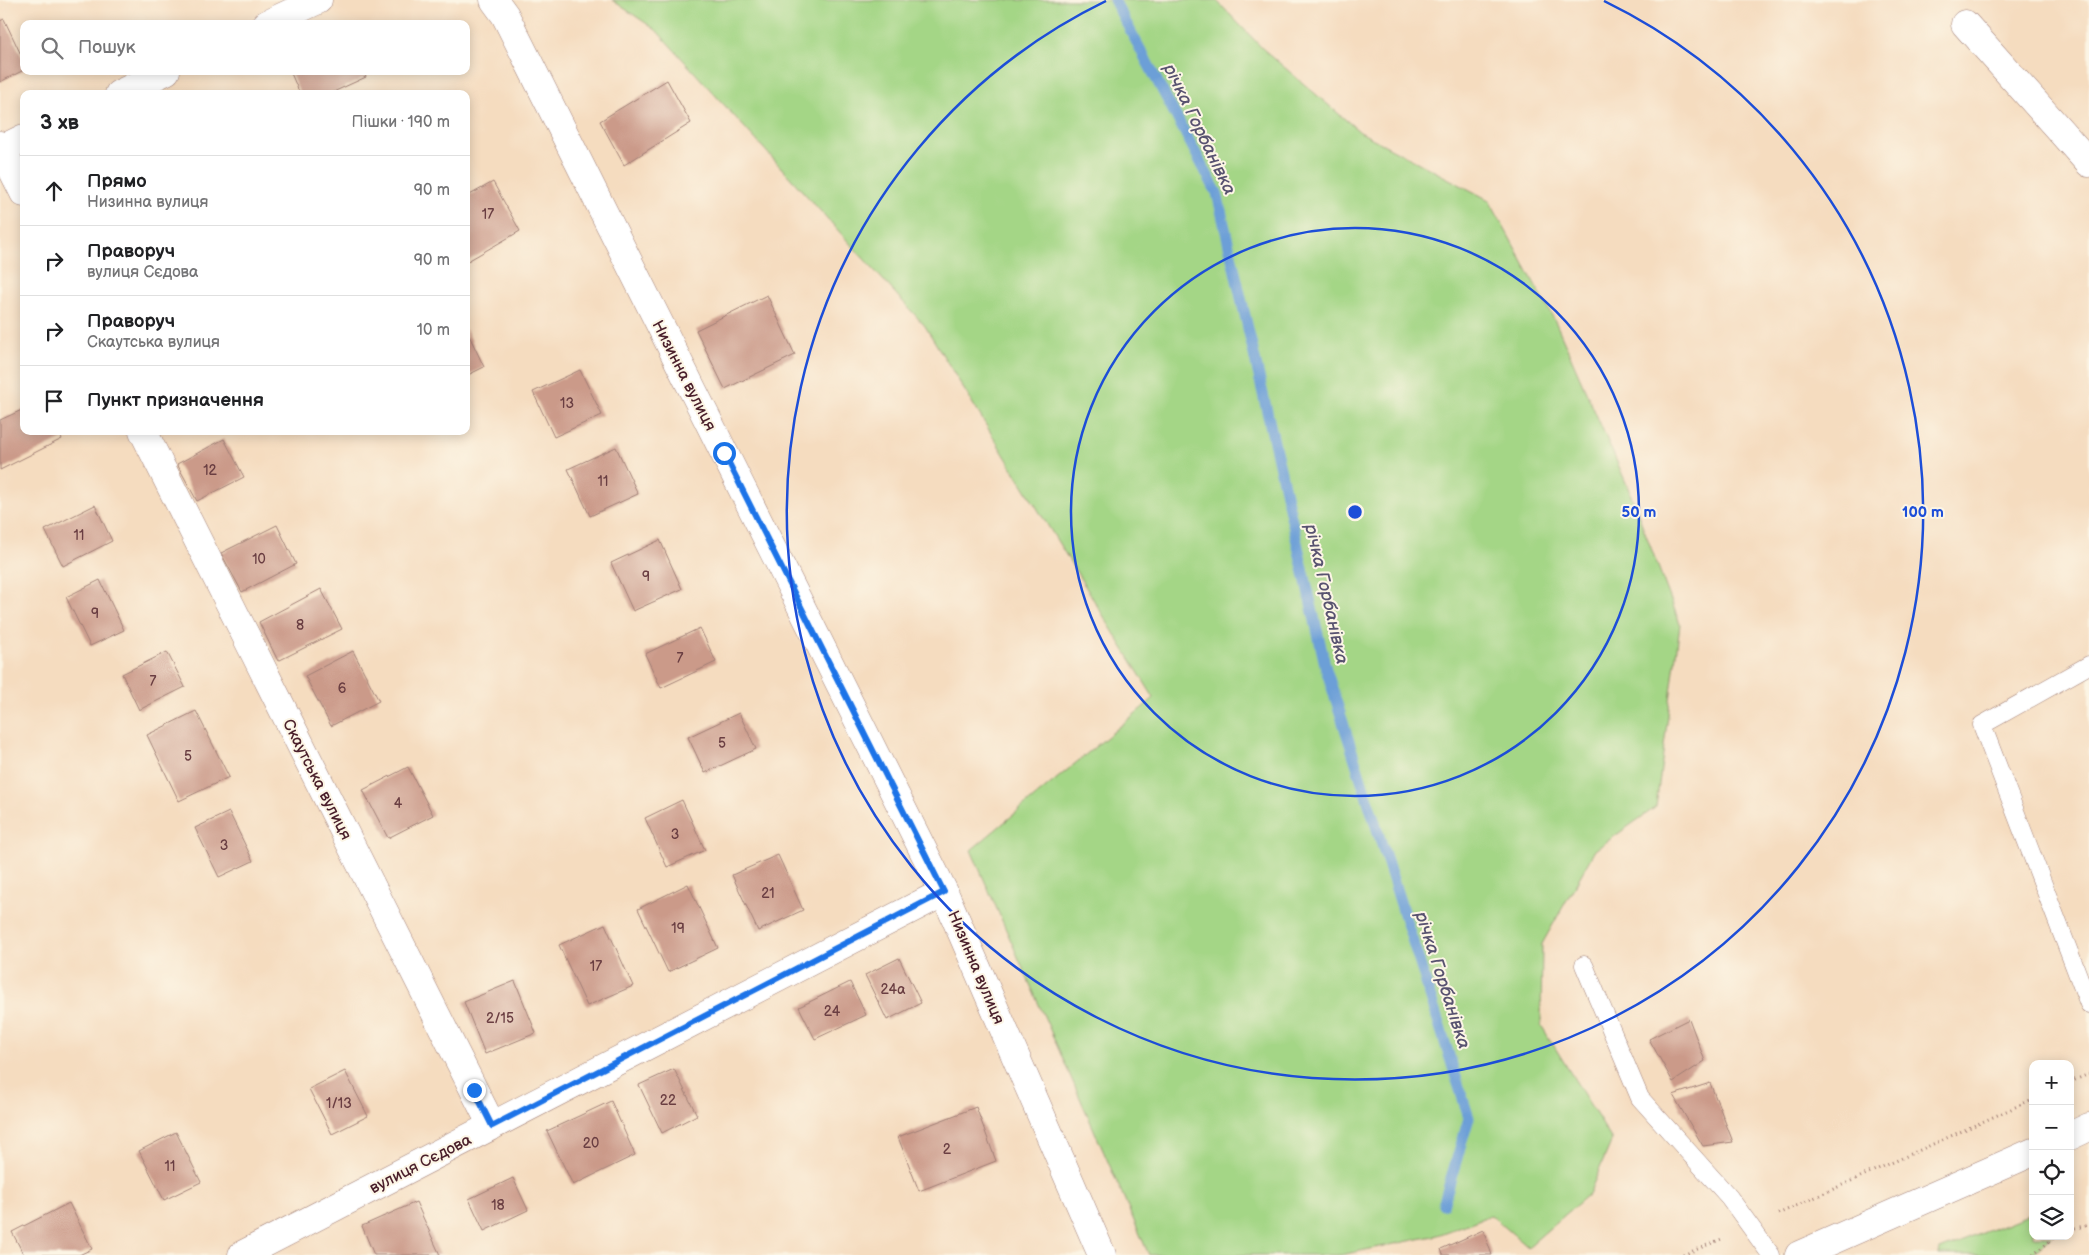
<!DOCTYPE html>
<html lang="uk">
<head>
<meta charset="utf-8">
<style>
	body { margin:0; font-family:"Balsamiq Sans",sans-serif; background:#f2f2f2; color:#202124 }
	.controls { position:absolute; right:15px; bottom:15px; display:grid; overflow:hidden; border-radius:10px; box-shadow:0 2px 12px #0003 }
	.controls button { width:45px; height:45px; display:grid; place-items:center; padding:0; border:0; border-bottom:1px solid #e0e0e0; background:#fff; color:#202124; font:25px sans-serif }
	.stop { position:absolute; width:15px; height:15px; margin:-11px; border:4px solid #1a73e8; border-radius:50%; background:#fff }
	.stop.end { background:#1a73e8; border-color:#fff; box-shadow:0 1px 5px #0008 }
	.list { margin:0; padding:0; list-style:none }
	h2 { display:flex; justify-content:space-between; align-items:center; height:65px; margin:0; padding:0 20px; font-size:21px }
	h2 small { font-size:16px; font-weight:400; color:#757577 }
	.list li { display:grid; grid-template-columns:32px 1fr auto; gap:15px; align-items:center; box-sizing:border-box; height:70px; padding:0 20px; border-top:1px solid #e0e0e0 }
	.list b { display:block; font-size:19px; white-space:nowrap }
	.list p { margin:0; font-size:16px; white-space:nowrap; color:#757577 }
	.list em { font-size:16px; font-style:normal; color:#757577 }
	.icon { flex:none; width:28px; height:28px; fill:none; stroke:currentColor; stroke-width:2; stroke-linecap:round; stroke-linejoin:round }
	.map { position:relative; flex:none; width:2089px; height:1255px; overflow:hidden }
	.search { position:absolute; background:#fff; box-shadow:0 2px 12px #0003; left:20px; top:20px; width:450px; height:55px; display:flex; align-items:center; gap:12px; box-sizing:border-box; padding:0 18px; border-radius:10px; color:#757577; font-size:19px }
	.panel { position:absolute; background:#fff; box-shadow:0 2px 12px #0003; left:20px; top:90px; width:450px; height:345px; border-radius:10px }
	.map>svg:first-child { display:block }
	.green { fill:#a4d686; stroke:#777a58 }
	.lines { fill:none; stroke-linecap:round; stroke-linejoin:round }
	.stream { stroke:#6c9fd7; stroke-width:11 }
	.building { fill:#cb9a89 }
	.lane-casing { stroke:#a07e75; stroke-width:19 }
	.street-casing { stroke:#a07e75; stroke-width:29 }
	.primary-casing { stroke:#a07e75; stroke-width:29 }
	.path { stroke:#a07e75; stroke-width:3; stroke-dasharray:1 4; stroke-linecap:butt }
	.lane { stroke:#fff; stroke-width:18 }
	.street { stroke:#fff; stroke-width:28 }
	.primary { stroke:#fff; stroke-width:28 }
	.route { stroke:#1a73e8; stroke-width:6 }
	.ring { fill:none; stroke:#1d4ed8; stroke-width:2.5 }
	.labels { text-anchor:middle; stroke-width:4; stroke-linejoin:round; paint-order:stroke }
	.number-label { font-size:14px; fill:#6a3e42 }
	.street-label { font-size:16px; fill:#4a1f2b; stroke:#fcf5e5 }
	.water-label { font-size:18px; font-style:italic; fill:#585270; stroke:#fcf5e5 }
	.centre { fill:#1d4ed8; stroke:#fcf5e5; stroke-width:2.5 }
	.ring-label { font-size:15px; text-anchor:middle; font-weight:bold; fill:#1d4ed8; stroke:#fcf5e5; stroke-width:4; stroke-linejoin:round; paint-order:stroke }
</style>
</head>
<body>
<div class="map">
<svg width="2089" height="1255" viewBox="0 0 2089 1255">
	<rect width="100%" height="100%" fill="#fcf5e5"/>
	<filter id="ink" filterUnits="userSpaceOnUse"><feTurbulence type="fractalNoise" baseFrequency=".02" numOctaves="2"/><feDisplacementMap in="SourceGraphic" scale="10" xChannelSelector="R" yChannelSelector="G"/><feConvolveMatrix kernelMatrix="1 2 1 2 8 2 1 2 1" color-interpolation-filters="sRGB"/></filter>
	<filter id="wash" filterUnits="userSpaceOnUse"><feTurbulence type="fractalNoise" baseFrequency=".0096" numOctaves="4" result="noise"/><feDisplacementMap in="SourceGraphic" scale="20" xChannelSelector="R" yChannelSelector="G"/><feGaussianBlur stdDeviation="1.12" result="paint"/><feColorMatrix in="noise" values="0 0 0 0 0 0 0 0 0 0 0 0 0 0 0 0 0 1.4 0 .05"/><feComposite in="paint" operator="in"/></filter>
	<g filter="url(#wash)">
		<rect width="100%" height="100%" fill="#f5dcbf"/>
		<path class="green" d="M612,0H1216L1263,49L1360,132L1489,200L1556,323L1627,485L1680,624L1656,807L1595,850L1542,944L1541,1025L1612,1140L1589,1194L1528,1247L1491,1215L1438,1235L1341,1255H1149L971,850L1154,698L925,326L656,30Z
			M2033,1213V1236H2053L2031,1255H1939L1940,1250Z"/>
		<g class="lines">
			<path class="stream" d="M1114,0L1217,193L1326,669L1469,1118L1443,1205"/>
		</g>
		<g id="blocks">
			<path class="building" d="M4,19L24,61V70L0,82V21Z
				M290,71H363L366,77L329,94H300Z
				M667,80L691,123L624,165L600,121Z
				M493,182L520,231L466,262V197Z
				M767,295L795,355L725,389L696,330Z
				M466,329L484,367L466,376Z
				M580,370L602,415L554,437L533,392Z
				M24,409V431H58L62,439L0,470V420Z
				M224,439L244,477L197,501L177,464Z
				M616,447L638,494L590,516L568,469Z
				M95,505L112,541L63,566L45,530Z
				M277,525L296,564L242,592L221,553Z
				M660,540L682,589L633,611L611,563Z
				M100,580L124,630L90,646L66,597Z
				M321,589L342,629L278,661L259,622Z
				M700,628L716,662L661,688L645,654Z
				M353,651L379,701L331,726L305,676Z
				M167,652L185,687L139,710L122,674Z
				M196,711L229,777L179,801L147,735Z
				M739,713L756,749L705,773L688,737Z
				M408,767L433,815L388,838L363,790Z
				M682,800L705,850L667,867L645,818Z
				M229,812L253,861L219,877L195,828Z
				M778,855L803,910L758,931L732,875Z
				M688,884L718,948L668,972L638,909Z
				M605,924L633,986L587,1006L559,945Z
				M899,958L921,1003L887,1020L865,975Z
				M515,981L536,1033L485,1054L464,1002Z
				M850,982L866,1015L815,1039L799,1007Z
				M1689,1019L1705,1061L1673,1082L1649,1039Z
				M674,1069L697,1115L662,1133L639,1085Z
				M345,1071L368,1116L332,1134L309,1089Z
				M1710,1083L1733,1142L1703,1146L1673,1095Z
				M611,1101L635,1155L573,1185L547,1131Z
				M976,1107L996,1161L919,1191L898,1137Z
				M176,1132L201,1182L164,1200L139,1151Z
				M513,1178L528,1210L484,1231L469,1199Z
				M416,1202L440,1255H374L362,1226Z
				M69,1203L92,1249L79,1255H24L12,1232Z
				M1483,1230L1492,1255H1443L1441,1249Z"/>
		</g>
	</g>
	<g filter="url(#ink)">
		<use href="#blocks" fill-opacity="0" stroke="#a07e75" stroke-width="1"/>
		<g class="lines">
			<defs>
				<path id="lane" d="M2089,665L1982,725L2089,1004
					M1584,965L1640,1098L1729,1197L1771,1255"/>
				<path id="street" d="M494,0L505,15L944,892L1102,1255
					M267,24L318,0
					M1965,24L2089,163
					M119,94L166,71
					M0,145L24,193
					M0,150L24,138
					M143,431L492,1126
					M242,1255L944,892"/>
				<path id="primary" d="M2070,1136L2089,1127
					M1799,1255L2033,1152"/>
			</defs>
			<use href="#lane" class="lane-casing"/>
			<use href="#street" class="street-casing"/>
			<use href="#primary" class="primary-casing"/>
			<path class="path" d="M2070,1082L2089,1074
				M1778,1214L2033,1099
				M2070,1229L2089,1225
				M1683,1255L1724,1238
				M2033,1255L2056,1236"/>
			<use href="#lane" class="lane"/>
			<use href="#street" class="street"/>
			<use href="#primary" class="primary"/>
		</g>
	</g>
	<g class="lines" filter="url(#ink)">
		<path class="route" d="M474,1090L492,1126L944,892L724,453"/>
	</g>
	<g class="ring">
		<circle cx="1355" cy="512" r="284"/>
		<path d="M1604 1A568 568 0 1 1 1106 1"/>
	</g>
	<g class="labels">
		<g class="number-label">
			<text x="488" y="219">17</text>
			<text x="567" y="408">13</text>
			<text x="210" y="475">12</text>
			<text x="603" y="486">11</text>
			<text x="79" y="540">11</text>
			<text x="259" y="564">10</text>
			<text x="646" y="581">9</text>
			<text x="95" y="618">9</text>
			<text x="300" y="630">8</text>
			<text x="680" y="663">7</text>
			<text x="153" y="686">7</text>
			<text x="342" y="693">6</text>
			<text x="722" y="748">5</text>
			<text x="188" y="761">5</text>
			<text x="398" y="808">4</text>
			<text x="675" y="839">3</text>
			<text x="224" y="850">3</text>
			<text x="768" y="898">21</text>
			<text x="678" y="933">19</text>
			<text x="596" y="971">17</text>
			<text x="893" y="994">24а</text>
			<text x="832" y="1016">24</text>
			<text x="500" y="1023">2/15</text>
			<text x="668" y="1105">22</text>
			<text x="339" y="1108">1/13</text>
			<text x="591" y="1148">20</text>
			<text x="947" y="1154">2</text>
			<text x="170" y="1171">11</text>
			<text x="498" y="1210">18</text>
		</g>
		<g class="street-label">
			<text transform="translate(685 375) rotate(63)" y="6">Низинна вулиця</text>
			<text transform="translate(318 779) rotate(63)" y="6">Скаутська вулиця</text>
			<text transform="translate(977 967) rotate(67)" y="6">Низинна вулиця</text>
			<text transform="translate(420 1163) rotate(-27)" y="6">вулиця Сєдова</text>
		</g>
		<g class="water-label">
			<text transform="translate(1200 129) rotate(64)" y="6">річка Горбанівка</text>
			<text transform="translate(1327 594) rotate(77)" y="6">річка Горбанівка</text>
			<text transform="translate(1443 980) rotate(72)" y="6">річка Горбанівка</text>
		</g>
	</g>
	<circle cx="1355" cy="512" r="8" class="centre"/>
	<g class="ring-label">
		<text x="1639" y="517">50 m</text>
		<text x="1923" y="517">100 m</text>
	</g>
</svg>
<div class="controls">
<button>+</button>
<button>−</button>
<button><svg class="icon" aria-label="locate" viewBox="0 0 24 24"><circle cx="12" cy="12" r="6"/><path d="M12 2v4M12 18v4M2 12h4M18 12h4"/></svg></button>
<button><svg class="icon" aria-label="layers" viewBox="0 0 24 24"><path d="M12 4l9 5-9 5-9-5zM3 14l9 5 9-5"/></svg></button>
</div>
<div class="stop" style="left:724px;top:453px"></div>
<div class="stop end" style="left:474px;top:1090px"></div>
<div class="search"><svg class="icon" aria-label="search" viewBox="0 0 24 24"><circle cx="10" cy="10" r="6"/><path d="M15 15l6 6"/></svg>Пошук</div>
<section class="panel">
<h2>3 хв<small>Пішки · 190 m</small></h2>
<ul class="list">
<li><svg class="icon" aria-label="ahead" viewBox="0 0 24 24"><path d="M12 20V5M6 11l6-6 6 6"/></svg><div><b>Прямо</b><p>Низинна вулиця</p></div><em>90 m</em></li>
<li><svg class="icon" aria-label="right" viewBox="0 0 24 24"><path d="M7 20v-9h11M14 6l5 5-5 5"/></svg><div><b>Праворуч</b><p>вулиця Сєдова</p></div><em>90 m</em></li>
<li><svg class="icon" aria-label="right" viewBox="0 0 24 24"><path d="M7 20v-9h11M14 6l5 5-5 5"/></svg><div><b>Праворуч</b><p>Скаутська вулиця</p></div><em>10 m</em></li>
<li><svg class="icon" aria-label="arrive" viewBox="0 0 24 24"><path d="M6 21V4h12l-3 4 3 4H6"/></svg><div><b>Пункт призначення</b></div></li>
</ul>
</section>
</div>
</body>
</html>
